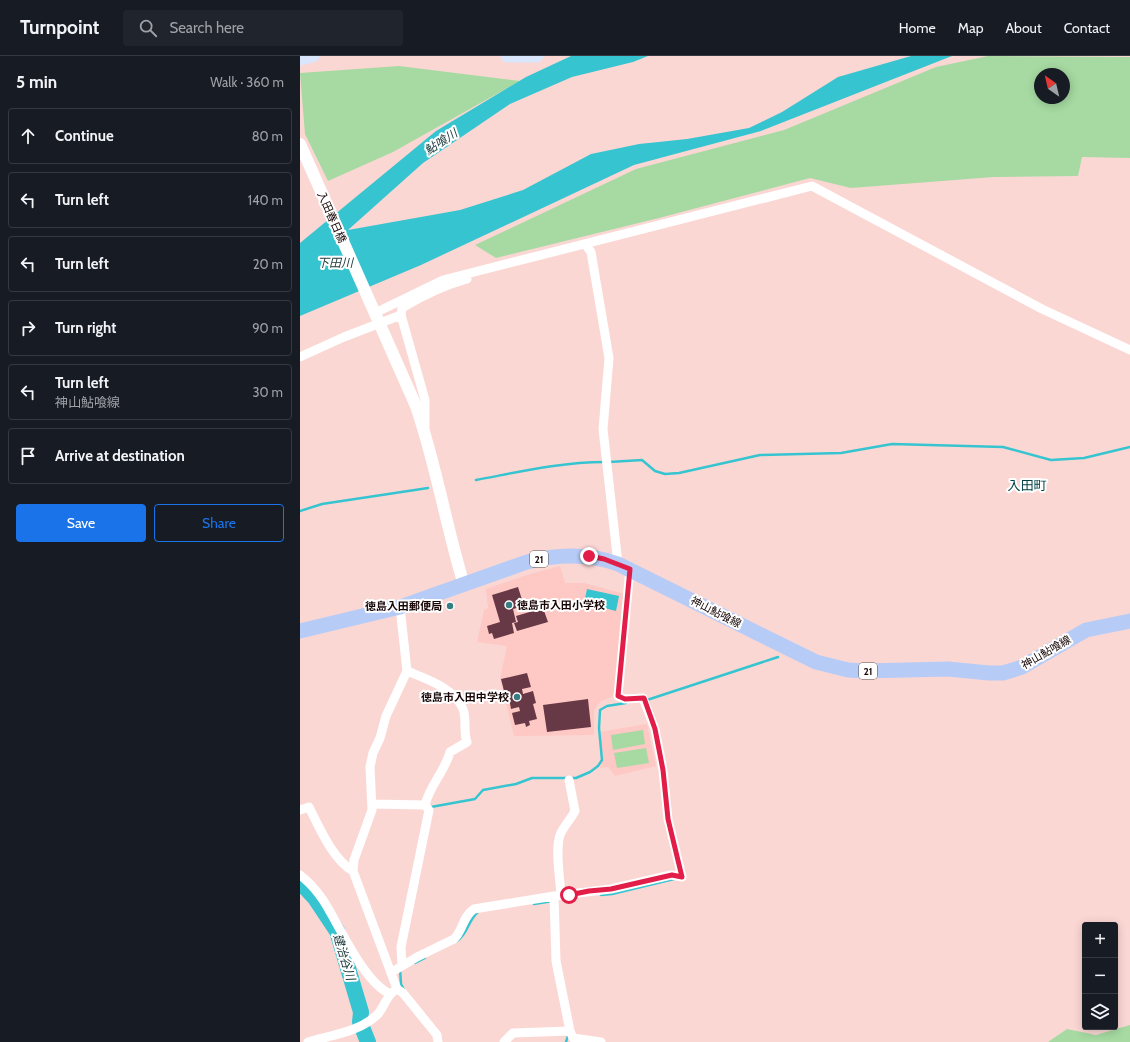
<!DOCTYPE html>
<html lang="en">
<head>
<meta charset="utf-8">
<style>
	body { margin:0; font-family:Cabin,"Noto Sans JP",sans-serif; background:#20242c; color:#f1f3f6 }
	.controls { position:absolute; right:12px; bottom:12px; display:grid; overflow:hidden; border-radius:4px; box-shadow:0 2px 10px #0003 }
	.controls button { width:36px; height:36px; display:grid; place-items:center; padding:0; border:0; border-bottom:1px solid #363941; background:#171b24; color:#f1f3f6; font:20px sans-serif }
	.compass { position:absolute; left:734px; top:12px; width:36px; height:36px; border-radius:50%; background:#171b24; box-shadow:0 2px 10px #0003; rotate:326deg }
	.stop { position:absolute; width:12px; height:12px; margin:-9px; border:3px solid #e11d48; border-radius:50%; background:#fff }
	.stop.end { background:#e11d48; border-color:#fff; box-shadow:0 1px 4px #0008 }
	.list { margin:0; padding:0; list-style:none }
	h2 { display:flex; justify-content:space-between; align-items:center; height:52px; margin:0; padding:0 16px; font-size:17px }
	h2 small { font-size:13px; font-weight:400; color:#9ea1a6 }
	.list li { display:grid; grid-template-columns:26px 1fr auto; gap:12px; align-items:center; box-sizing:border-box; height:56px; margin:0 8px 8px; padding:0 8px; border:1px solid #363941; border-radius:4px }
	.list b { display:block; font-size:15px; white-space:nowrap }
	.list p { margin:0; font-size:13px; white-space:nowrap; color:#9ea1a6 }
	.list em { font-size:13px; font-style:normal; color:#9ea1a6 }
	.actions { display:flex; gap:8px; padding:12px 16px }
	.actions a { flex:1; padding:9px 0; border:1px solid #1a73e8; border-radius:4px; text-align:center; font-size:14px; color:#1a73e8 }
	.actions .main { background:#1a73e8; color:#fff }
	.icon { flex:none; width:22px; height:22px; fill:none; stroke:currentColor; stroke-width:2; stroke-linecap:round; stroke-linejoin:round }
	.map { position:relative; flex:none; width:830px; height:986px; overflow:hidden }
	header { display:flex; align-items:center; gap:24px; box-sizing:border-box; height:56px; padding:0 20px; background:#171b24; border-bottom:1px solid #363941 }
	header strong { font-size:19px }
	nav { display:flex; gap:22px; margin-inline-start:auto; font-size:14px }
	.search { width:280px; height:36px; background:#20242c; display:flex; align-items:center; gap:10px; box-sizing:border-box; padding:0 14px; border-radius:4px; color:#9ea1a6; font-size:15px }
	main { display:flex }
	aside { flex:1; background:#171b24 }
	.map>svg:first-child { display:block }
	.built { fill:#fec8c4 }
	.green { fill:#a6daa2; fill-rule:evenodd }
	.water { fill:#36c5d0 }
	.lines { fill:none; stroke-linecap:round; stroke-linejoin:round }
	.stream { stroke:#36c5d0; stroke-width:2.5 }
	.river { stroke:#36c5d0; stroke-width:16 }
	.building { fill:#673845 }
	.minor { stroke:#fff; stroke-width:9 }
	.tertiary { stroke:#fff; stroke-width:12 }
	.secondary { stroke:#dae6fb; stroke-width:13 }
	.primary { stroke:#b6ccf7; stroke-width:15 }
	.route { stroke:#e11d48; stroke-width:5 }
	.poi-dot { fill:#367e84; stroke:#fff; stroke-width:1.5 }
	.labels { text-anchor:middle; stroke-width:4; stroke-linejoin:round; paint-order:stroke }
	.shield { fill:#fff; stroke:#5d5151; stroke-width:1 }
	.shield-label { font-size:10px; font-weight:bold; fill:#180606 }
	.street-label { font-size:11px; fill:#180606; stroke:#fff }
	.poi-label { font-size:11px; font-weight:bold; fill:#180606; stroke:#fff; text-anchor:end }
	.water-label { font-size:12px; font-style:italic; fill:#203d3f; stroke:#fff }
	.quarter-label { font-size:13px; fill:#004247; stroke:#fff }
</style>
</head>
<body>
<header>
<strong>Turnpoint</strong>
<div class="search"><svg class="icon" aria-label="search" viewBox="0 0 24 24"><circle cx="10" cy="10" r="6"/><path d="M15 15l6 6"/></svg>Search here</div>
<nav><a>Home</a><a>Map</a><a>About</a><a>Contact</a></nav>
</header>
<main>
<aside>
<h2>5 min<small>Walk · 360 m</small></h2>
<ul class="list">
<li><svg class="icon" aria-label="ahead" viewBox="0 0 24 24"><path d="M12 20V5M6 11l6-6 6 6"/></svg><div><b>Continue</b></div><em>80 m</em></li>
<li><svg class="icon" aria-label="left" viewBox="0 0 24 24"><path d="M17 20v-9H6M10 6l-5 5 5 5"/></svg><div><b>Turn left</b></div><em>140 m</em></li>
<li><svg class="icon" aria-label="left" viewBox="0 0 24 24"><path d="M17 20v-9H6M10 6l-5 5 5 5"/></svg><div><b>Turn left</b></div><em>20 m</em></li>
<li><svg class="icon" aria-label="right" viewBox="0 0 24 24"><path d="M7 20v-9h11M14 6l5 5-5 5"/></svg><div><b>Turn right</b></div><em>90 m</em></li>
<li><svg class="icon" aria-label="left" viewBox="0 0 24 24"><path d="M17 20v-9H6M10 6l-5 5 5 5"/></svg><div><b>Turn left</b><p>神山鮎喰線</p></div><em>30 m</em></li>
<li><svg class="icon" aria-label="arrive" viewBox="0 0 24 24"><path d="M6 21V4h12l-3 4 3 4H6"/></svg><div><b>Arrive at destination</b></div></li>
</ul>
<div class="actions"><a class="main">Save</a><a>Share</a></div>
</aside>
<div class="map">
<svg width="830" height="986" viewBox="0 0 830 986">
	<rect width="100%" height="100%" fill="#fbd7d4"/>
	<path class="built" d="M260,510L265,527H284L325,538L317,631L312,641L301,645L294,654V679L214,680L200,623L207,590L177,586L184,554L188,552L186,533L230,518Z
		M347,668L356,710L315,720L308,711L300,712L303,700L299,676Z"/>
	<path class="green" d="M688,0L830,1V102L782,101L778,120L694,121L551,132L510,122L359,162L196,202L175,189L336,113L484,74L636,11ZM740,18H764V42H740Z
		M99,10L220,25L93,96L28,125L5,78L0,17Z
		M343,674L345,688L313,694L311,679Z
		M346,692L349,707L317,712L314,697Z
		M830,969V986H748L767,973L796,979Z"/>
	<path class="water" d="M271,0H348L333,6L272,21L210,48L123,107L48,174L160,154L223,134L291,98L339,88L387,83L449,72L482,56L538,21L611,0H652L461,75L334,109L121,209L0,260V187L136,75L226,21Z
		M287,533L319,540L316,555L284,547Z"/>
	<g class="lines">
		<path class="stream" d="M309,406L342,404L355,415L365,418L379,417L460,399L541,397L592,388L703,391L751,404L784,402L830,391
			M176,424C219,416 261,406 304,406
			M0,455L22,448L128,432
			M347,644L478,601
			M131,751L175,743L183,734L216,728L232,722H276L290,716L298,710L302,704L299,672L300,654L307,650L326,647
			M301,839L312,838L374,823
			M234,848L253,845
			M157,885C168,878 168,864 178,856
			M115,907L125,902
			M100,913L101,928L104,934
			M266,986L268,980"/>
		<path class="river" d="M0,826L15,842L37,875L61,956L60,966L68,986"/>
	</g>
	<path class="building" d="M218,531L224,550L213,553L216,566L212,567L214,577L194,583L192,577L189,578L187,570L200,566L192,539Z
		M243,552L248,566L217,575L214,567L218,566L216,560Z
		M227,617L231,631L222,633L223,638L233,635L236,647L233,648L237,663L229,665L230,669L226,671L225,667L215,669L212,657L220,655L219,651L211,653L209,642L206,643L201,623Z
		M288,643L291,671L247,676L243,649Z"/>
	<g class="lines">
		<path class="minor" d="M285,188L291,196L309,302L303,373L318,508
			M75,257L143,224L512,130L742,253L830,294
			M101,259L125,344V371
			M0,301L44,281L101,259L102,252C122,240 145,229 167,223
			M100,551L107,615L86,660L80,682L73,697L70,711L72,754L54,804L53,815L97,933L103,937L137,979L138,986
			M107,615C126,623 155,632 163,653C167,664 163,676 167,686L150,696C145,715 130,729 125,749
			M72,748L125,749L129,754L101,891L102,909
			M0,754L9,751C19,771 33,804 53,815
			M0,819C9,826 17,835 23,844C39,868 64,928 91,938
			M261,839C260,823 255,793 260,779C263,771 271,763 275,755L269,724
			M254,840L256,905L270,975L273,982L301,986
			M92,916L117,901L154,883C163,875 162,861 174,853L254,840L311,833L371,819L382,821L368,763L363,714L355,673L343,642L325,643L318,640L330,513
			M8,986C32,979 60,976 78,958C84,951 86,941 94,935
			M204,986L213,977L270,975"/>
		<path class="tertiary" d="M0,88L116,350C136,408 146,470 164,529"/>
		<path class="secondary" d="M207,0H237
			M0,3L13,0"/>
		<path class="primary" d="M0,575L100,551L227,506C258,498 287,497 318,508L516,606L548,614L564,615L648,613L689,617H703L722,611L786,574L830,565"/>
	</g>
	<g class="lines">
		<path class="route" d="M269,839L289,835L311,833L372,819L382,821L368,763L363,714L355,673L344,642L325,643L318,640L330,513L304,503L289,500"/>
	</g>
	<g class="poi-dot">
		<circle cx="209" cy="549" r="4"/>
		<circle cx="150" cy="550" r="4"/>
		<circle cx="217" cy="641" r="4"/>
	</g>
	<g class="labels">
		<g class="shield">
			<rect x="230" y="495" width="18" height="16" rx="3"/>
			<rect x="559" y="607" width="18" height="16" rx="3"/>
		</g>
		<g class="shield-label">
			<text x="239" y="507">21</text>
			<text x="568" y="619">21</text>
		</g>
		<g class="street-label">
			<text transform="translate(32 161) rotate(66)" y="4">入田春日橋</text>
			<text transform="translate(416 556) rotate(27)" y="4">神山鮎喰線</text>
			<text transform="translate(746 596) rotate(-30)" y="4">神山鮎喰線</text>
		</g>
		<g class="poi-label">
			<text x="217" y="553" text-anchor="start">徳島市入田小学校</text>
			<text x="142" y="554">徳島入田郵便局</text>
			<text x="209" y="645">徳島市入田中学校</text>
		</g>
		<g class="water-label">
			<text transform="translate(141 86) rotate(-33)" y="4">鮎喰川</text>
			<text x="35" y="211">下田川</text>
			<text transform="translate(44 901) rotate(73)" y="4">建治谷川</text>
		</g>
		<g class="quarter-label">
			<text x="727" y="434">入田町</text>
		</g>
	</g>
</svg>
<div class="controls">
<button>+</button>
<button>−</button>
<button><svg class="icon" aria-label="layers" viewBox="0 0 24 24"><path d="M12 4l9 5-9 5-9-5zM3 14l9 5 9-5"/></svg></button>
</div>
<svg class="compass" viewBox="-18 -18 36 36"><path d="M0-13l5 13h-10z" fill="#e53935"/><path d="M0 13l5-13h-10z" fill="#9ea1a6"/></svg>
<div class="stop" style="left:269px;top:839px"></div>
<div class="stop end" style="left:289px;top:500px"></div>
</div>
</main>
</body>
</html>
